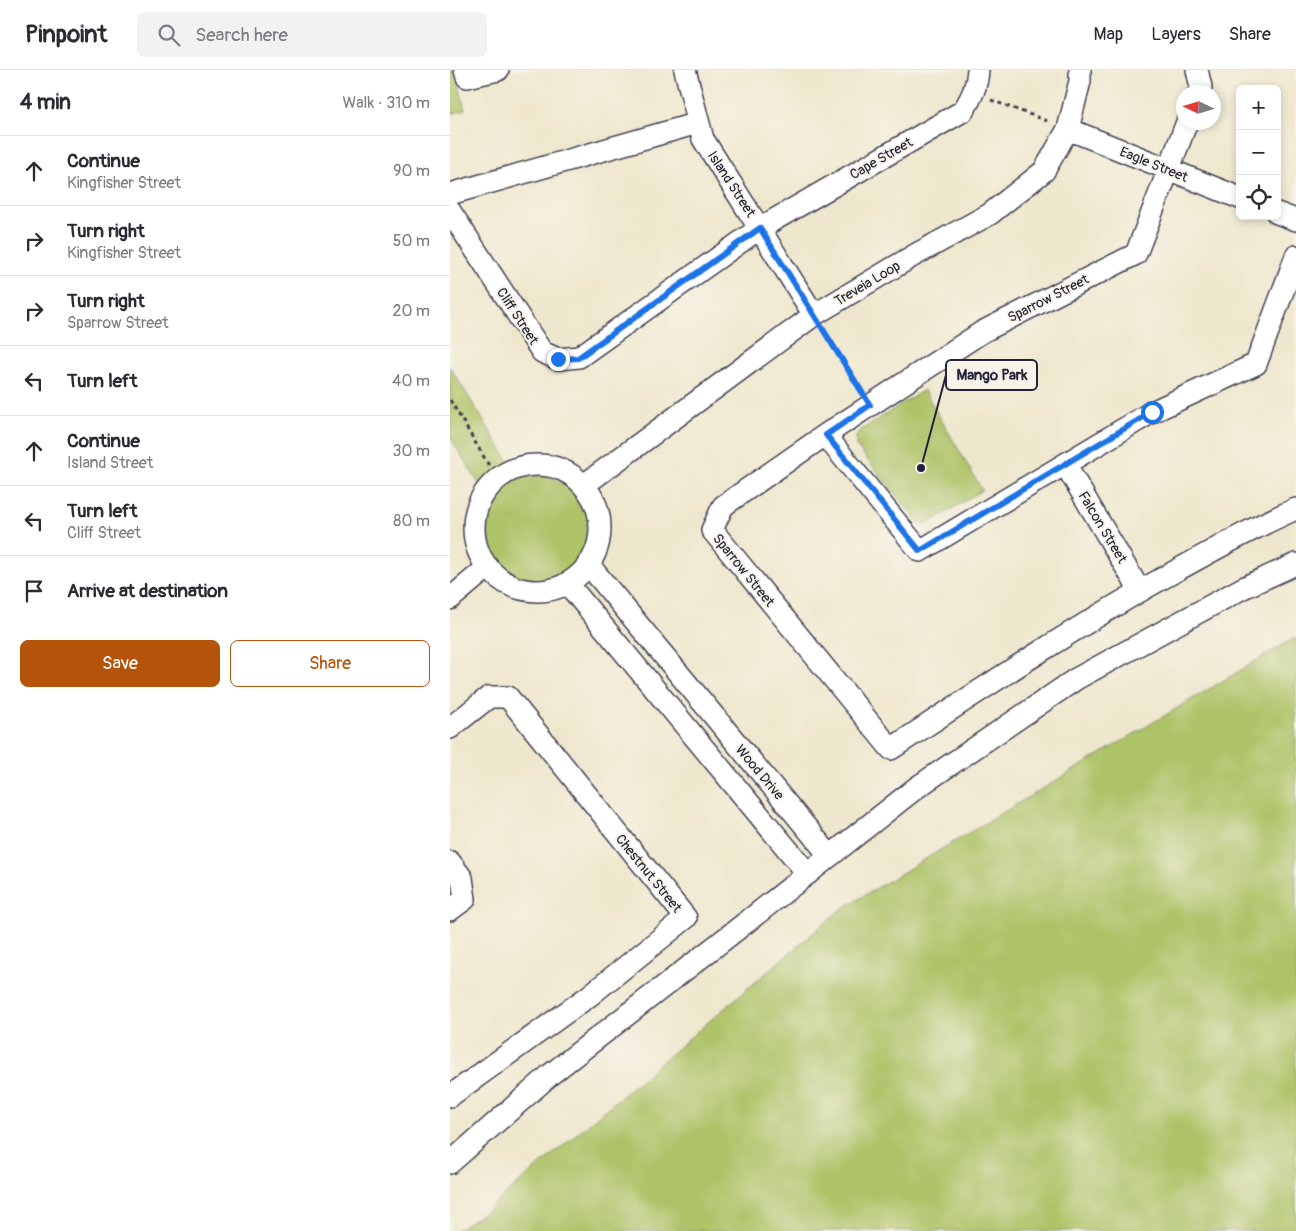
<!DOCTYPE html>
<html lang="en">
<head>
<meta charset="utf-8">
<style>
	body { margin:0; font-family:Pangolin,sans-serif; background:#f2f2f3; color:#2b2b33 }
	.controls { position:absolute; right:15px; top:15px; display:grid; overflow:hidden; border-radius:8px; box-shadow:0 2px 8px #0003 }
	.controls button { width:45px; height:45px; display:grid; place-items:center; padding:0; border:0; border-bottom:1px solid #e1e1e2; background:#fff; color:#2b2b33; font:25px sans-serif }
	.compass { position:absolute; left:726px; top:15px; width:45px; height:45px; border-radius:50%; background:#fff; box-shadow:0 2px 8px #0003; rotate:274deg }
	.stop { position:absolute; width:15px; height:15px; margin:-11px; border:4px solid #1a73e8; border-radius:50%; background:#fff }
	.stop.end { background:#1a73e8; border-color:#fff; box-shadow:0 1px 5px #0008 }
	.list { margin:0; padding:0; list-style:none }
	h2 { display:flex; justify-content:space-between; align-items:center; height:65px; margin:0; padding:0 20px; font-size:21px }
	h2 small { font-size:16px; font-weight:400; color:#7c7c81 }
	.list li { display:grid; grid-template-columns:32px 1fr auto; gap:15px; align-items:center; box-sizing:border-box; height:70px; padding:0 20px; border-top:1px solid #e1e1e2 }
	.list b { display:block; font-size:19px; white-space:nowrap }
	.list p { margin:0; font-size:16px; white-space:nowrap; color:#7c7c81 }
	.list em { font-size:16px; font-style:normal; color:#7c7c81 }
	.actions { display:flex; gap:10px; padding:15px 20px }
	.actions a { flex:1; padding:11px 0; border:1px solid #b45309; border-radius:8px; text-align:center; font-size:18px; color:#b45309 }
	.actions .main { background:#b45309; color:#fff }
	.icon { flex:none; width:28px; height:28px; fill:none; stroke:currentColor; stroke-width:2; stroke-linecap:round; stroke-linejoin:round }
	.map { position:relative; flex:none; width:846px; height:1161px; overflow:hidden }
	header { display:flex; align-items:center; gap:30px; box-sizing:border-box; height:70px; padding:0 25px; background:#fff; border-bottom:1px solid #e1e1e2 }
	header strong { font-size:24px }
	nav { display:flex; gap:28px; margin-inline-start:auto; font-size:18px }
	.search { width:350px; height:45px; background:#f2f2f3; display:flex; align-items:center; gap:12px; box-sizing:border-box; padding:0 18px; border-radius:8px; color:#7c7c81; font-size:19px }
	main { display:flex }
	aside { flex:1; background:#fff }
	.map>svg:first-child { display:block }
	.green { fill:#aec367; stroke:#687251 }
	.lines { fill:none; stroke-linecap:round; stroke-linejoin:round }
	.minor-casing { stroke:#414051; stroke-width:24 }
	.path { stroke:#414051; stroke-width:3; stroke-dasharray:4 4; stroke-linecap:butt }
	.minor { stroke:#fff; stroke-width:21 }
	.route { stroke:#1a73e8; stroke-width:6 }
	.labels { text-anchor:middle; stroke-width:4; stroke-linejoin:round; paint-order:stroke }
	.street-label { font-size:14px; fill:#22223b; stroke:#f7f3e8 }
	.leader { fill:none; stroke:#22223b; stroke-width:2 }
	.callout-dot { fill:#22223b; stroke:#f7f3e8; stroke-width:2 }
	.callout { fill:#f7f3e8; stroke:#22223b; stroke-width:2 }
	.callout-label { font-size:15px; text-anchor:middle; font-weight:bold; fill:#22223b }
</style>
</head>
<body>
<header>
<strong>Pinpoint</strong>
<div class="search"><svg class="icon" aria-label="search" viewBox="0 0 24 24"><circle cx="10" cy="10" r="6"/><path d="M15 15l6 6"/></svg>Search here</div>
<nav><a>Map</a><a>Layers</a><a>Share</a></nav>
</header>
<main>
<aside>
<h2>4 min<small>Walk · 310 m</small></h2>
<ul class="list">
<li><svg class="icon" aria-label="ahead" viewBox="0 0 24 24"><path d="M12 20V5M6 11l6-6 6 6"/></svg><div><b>Continue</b><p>Kingfisher Street</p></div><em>90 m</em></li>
<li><svg class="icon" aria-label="right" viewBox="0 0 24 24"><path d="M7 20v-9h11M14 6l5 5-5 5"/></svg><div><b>Turn right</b><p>Kingfisher Street</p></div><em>50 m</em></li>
<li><svg class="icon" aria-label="right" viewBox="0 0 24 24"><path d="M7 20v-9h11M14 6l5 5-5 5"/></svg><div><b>Turn right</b><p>Sparrow Street</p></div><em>20 m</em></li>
<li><svg class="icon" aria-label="left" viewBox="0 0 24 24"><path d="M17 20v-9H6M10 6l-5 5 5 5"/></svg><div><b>Turn left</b></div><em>40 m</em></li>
<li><svg class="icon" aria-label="ahead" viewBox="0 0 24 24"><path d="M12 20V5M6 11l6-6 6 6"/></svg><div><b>Continue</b><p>Island Street</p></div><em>30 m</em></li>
<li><svg class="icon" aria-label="left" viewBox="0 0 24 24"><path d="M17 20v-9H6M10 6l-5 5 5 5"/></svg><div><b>Turn left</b><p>Cliff Street</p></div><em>80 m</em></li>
<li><svg class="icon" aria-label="arrive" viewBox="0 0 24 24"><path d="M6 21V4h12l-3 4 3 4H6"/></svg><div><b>Arrive at destination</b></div></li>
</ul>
<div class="actions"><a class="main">Save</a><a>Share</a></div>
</aside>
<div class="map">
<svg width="846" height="1161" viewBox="0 0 846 1161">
	<rect width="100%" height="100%" fill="#f7f3e8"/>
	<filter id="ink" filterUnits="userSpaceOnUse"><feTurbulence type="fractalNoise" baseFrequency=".02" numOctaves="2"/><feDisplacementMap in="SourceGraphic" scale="10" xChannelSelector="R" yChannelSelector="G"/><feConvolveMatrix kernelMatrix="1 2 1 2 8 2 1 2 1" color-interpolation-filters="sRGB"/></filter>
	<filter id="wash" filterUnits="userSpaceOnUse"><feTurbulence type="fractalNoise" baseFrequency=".0096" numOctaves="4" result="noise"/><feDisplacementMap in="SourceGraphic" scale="20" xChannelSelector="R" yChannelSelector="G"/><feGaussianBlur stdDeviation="1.12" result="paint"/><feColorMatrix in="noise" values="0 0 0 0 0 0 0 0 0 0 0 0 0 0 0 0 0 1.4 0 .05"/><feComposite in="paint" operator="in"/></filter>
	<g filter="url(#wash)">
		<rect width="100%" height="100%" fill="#efe7cd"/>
		<path class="green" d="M0,0H6L15,40L0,44Z
			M0,297L63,398L47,407L34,422L0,367Z
			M474,320L532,420L478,454L468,452L406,376V367L411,360Z
			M34 459a53 53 0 1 1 106 0a53 53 0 1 1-106 0Z
			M846,567V1161H5L35,1142L390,840Z"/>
	</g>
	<g filter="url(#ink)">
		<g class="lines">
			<defs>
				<path id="minor" d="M15,0L17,7L48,0
					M235,0L253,69L364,245
					M747,0L751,17L749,22
					M737,52L686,184L532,262L375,365L273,436L262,460L441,679C536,616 631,553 731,498C769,477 806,456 846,439
					M618,59L790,128
					M0,124L248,53
					M0,141L92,282L108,289L129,287L310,158L513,41C522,27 527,16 528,0
					M827,143L846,150
					M375,365L470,481L702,342L806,294L846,186
					M615,394L690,521
					M24 458a63 63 0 1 1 126 0a63 63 0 1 1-126 0Z
					M134,415L364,245L463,186L540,144L594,101L618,59L630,11V0
					M138,494L380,786
					M117,513L358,804
					M0,529L38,497
					M0,658L39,627H58L236,848L139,926L0,1026
					M0,792L12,808L15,829L0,840
					M0,1093L101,1004L294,854L466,718L626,609L793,518L846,494"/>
			</defs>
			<use href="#minor" class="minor-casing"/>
			<path class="path" d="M541,30L600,52
				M374,262L411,320
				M0,330L47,409"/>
			<use href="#minor" class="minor"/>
		</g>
	</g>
	<g class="lines" filter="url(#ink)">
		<path class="route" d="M108,289L128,288L310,158L420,335L376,365L470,481L702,342"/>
	</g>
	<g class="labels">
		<g class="street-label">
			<text transform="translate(431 88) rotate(-30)" y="5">Cape Street</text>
			<text transform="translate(704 94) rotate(22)" y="5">Eagle Street</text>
			<text transform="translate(282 114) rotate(57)" y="5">Island Street</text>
			<text transform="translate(417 213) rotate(-31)" y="5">Treveia Loop</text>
			<text transform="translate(598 228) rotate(-27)" y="5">Sparrow Street</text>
			<text transform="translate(68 246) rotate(57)" y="5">Cliff Street</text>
			<text transform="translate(653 457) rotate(59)" y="5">Falcon Street</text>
			<text transform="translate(294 500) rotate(51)" y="5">Sparrow Street</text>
			<text transform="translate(310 702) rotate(50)" y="5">Wood Drive</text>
			<text transform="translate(199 803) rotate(51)" y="5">Chestnut Street</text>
		</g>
	</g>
	<path class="leader" d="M471 398L496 305"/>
	<circle class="callout-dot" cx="471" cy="398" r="5"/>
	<rect class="callout" x="496" y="290" width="91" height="30" rx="5"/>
	<g class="callout-label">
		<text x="542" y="310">Mango Park</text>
	</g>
</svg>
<div class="controls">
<button>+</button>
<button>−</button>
<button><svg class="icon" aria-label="locate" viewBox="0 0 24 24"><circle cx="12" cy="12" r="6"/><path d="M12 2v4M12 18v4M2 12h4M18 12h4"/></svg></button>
</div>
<svg class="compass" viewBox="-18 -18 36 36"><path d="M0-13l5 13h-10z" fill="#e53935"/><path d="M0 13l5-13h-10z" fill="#7c7c81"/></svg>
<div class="stop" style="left:702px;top:342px"></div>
<div class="stop end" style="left:108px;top:289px"></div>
</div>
</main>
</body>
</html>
